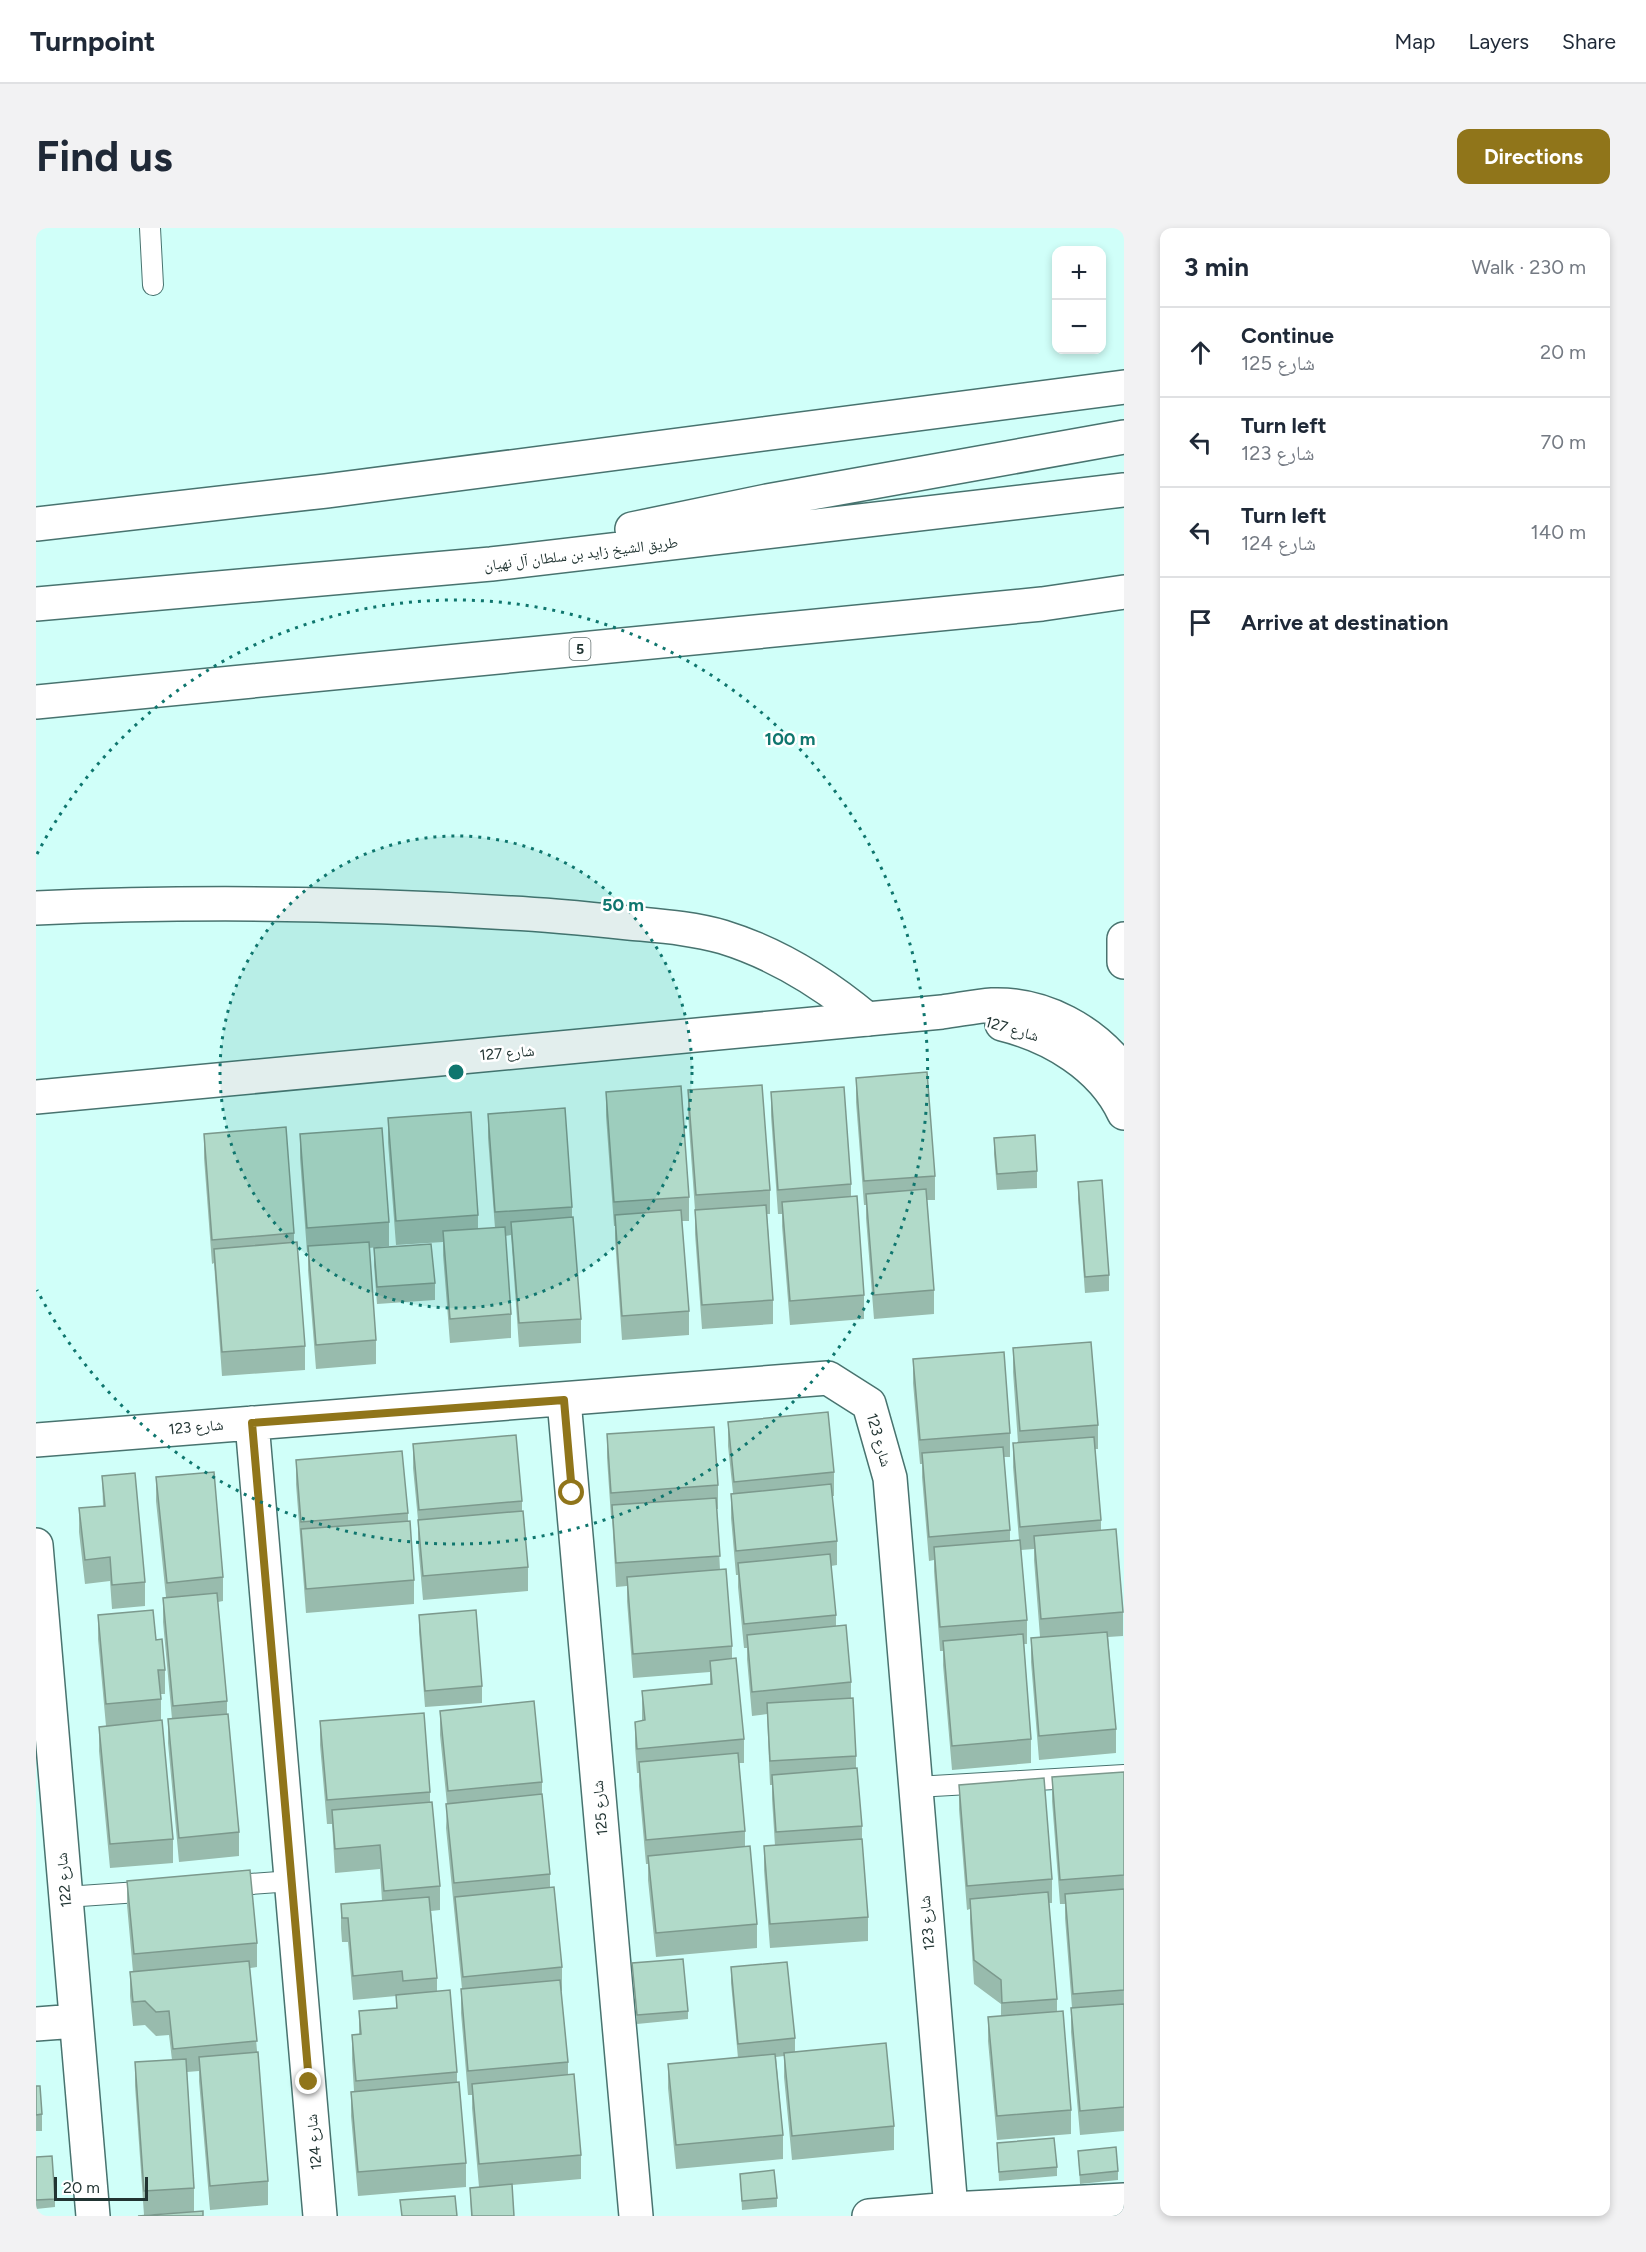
<!DOCTYPE html>
<html lang="en">
<head>
<meta charset="utf-8">
<style>
	body { margin:0; font-family:Figtree,"Noto Naskh Arabic",sans-serif; background:#f2f2f3; color:#1f2937 }
	.controls { position:absolute; right:18px; top:18px; display:grid; overflow:hidden; border-radius:12px; box-shadow:0 3px 9px #0003 }
	.controls button { width:54px; height:54px; display:grid; place-items:center; padding:0; border:0; border-bottom:2px solid #e0e1e3; background:#fff; color:#1f2937; font:30px sans-serif }
	.scale { position:absolute; left:18px; bottom:15px; width:94px; box-sizing:border-box; padding-left:6px; border:3px solid #213432; border-top:0; font-size:16px; line-height:21px; white-space:nowrap; color:#213432; -webkit-text-stroke:4px #fff; paint-order:stroke }
	.stop { position:absolute; width:18px; height:18px; margin:-14px; border:4px solid #90751a; border-radius:50%; background:#fff }
	.stop.end { background:#90751a; border-color:#fff; box-shadow:0 2px 6px #0008 }
	.list { margin:0; padding:0; list-style:none }
	h2 { display:flex; justify-content:space-between; align-items:center; height:78px; margin:0; padding:0 24px; font-size:26px }
	h2 small { font-size:20px; font-weight:400; color:#747a83 }
	.list li { display:grid; grid-template-columns:39px 1fr auto; gap:18px; align-items:center; box-sizing:border-box; height:90px; padding:0 24px; border-top:2px solid #e0e1e3 }
	.list b { display:block; font-size:22px; white-space:nowrap }
	.list p { margin:0; font-size:20px; white-space:nowrap; color:#747a83 }
	.list em { font-size:20px; font-style:normal; color:#747a83 }
	.icon { flex:none; width:33px; height:33px; fill:none; stroke:currentColor; stroke-width:2; stroke-linecap:round; stroke-linejoin:round }
	.map { position:relative; flex:none; width:1088px; height:1988px; overflow:hidden; border-radius:12px }
	header { display:flex; align-items:center; gap:36px; box-sizing:border-box; height:84px; padding:0 30px; background:#fff; border-bottom:2px solid #e0e1e3 }
	header strong { font-size:28px }
	nav { display:flex; gap:33px; margin-inline-start:auto; font-size:21px }
	.intro { display:flex; align-items:center; justify-content:space-between; box-sizing:border-box; height:144px; padding:0 36px }
	h1 { margin:0; font-size:42px }
	.button { padding:15px 27px; border-radius:12px; background:#90751a; color:#fff; font-size:21px; font-weight:700 }
	main { display:flex; gap:36px; padding:0 36px }
	aside { flex:1; background:#fff; border-radius:12px; box-shadow:0 3px 9px #0003 }
	.map>svg:first-child { display:block }
	.lines { fill:none; stroke-linecap:round; stroke-linejoin:round }
	.lane-casing { stroke:#48736f; stroke-width:22 }
	.street-casing { stroke:#48736f; stroke-width:36 }
	.secondary-casing { stroke:#48736f; stroke-width:36 }
	.primary-casing { stroke:#48736f; stroke-width:36 }
	.highway-casing { stroke:#48736f; stroke-width:36 }
	.lane { stroke:#fff; stroke-width:20 }
	.street { stroke:#fff; stroke-width:33 }
	.secondary { stroke:#fff; stroke-width:33 }
	.primary { stroke:#fff; stroke-width:33 }
	.highway { stroke:#fff; stroke-width:33 }
	.wall { fill:#98bbad }
	.building { fill:#b1dac9; stroke:#7c998d; stroke-width:1.5 }
	.route { stroke:#90751a; stroke-width:8 }
	.ring { fill:none; stroke:#0f766e; stroke-width:3; stroke-dasharray:3 6 }
	.labels { text-anchor:middle; stroke-width:5; stroke-linejoin:round; paint-order:stroke }
	.shield { fill:#fff; stroke:#647170; stroke-width:1.5 }
	.shield-label { font-size:14px; font-weight:bold; fill:#213432 }
	.street-label { font-size:15px; fill:#213432; stroke:#fff }
	.centre { fill:#0f766e; stroke:#fff; stroke-width:3 }
	.ring-label { font-size:18px; text-anchor:middle; font-weight:bold; fill:#0f766e; stroke:#fff; stroke-width:5; stroke-linejoin:round; paint-order:stroke }
</style>
</head>
<body>
<header>
<strong>Turnpoint</strong>
<nav><a>Map</a><a>Layers</a><a>Share</a></nav>
</header>
<div class="intro"><h1>Find us</h1><a class="button">Directions</a></div>
<main>
<div class="map">
<svg width="1088" height="1988" viewBox="0 0 1088 1988">
	<rect width="100%" height="100%" fill="#d0fff9"/>
	<g class="lines">
		<defs>
			<path id="lane" d="M114,0L117,57
				M880,1559L1088,1547
				M188,1658L256,1653
				M30,1669L117,1663"/>
			<path id="street" d="M1088,711V734
				M966,796C1015,808 1066,838 1088,885
				M0,869L906,784C922,782 940,778 956,777C1008,775 1058,803 1088,844
				M528,1172L600,1988
				M216,1195L284,1988
				M0,1212L792,1150L833,1176L854,1250L915,1981
				M0,1317L57,1988
				M0,1796L40,1793
				M833,1988L915,1981L1088,1972"/>
			<path id="secondary" d="M0,680C159,673 317,675 475,685C515,687 554,691 593,695C624,698 656,700 687,709C742,726 788,755 831,791"/>
			<path id="primary" d="M0,296L290,263L1088,159"/>
			<path id="highway" d="M596,301L731,273L1088,209
				M0,376L455,336L1088,262
				M0,474L1006,376L1088,364"/>
		</defs>
		<use href="#lane" class="lane-casing"/>
		<use href="#street" class="street-casing"/>
		<use href="#secondary" class="secondary-casing"/>
		<use href="#primary" class="primary-casing"/>
		<use href="#highway" class="highway-casing"/>
		<use href="#lane" class="lane"/>
		<use href="#street" class="street"/>
		<use href="#secondary" class="secondary"/>
		<use href="#primary" class="primary"/>
		<use href="#highway" class="highway"/>
	</g>
	<path class="wall" d="M820,850L899,948V972H891L898,1062V1086L838,1091L830,990V977H828L820,874Z
		M652,862L734,962V986H731L737,1072V1096L666,1101L659,1006V982L652,886Z
		M570,864L653,969V993H646L653,1083V1107L586,1112L579,1011V998H578L570,888Z
		M735,864L815,956V968L828,1067V1091L754,1097L746,998V986H742L735,888Z
		M452,886L536,979V989L545,1091V1115L483,1119L475,1007L469,1008L475,1086V1110L414,1115L407,1027V1014L360,1017L352,914V890L442,987V1001L459,1000L452,910Z
		M168,906L258,1005V1014L269,1118V1142L186,1148L178,1035L176,1036L168,930Z
		M264,906L353,994V1018L333,1020L340,1112V1136L280,1141L272,1042V1024H271L264,930Z
		M958,910L1001,943V960L961,962L958,926Z
		M1042,954L1073,1047V1063L1049,1065L1042,971Z
		M338,1020L399,1055V1072L341,1076L338,1037Z
		M977,1120L1062,1197V1221H1059L1065,1292V1302L1087,1384V1408L1072,1409L1080,1501V1525L1003,1532L995,1434V1410L1004,1409L998,1332V1321L985,1322L991,1392V1416H988L995,1511V1535L916,1542L907,1437V1423H904L898,1343V1332L893,1333L886,1249V1236H884L877,1155V1131L974,1205V1229H968L974,1302V1312H983L977,1239V1215H982L977,1144Z
		M692,1194L798,1244V1268H796L801,1313V1337L795,1338L800,1387V1398L815,1454V1470L820,1528V1540L826,1598V1611L832,1689V1713L734,1720L728,1642V1618H739L736,1571V1557H734L731,1486L716,1488L711,1431V1420H708L702,1359V1347H700L695,1290V1266L697,1265L692,1218Z
		M571,1206L682,1257V1281H681L684,1342L696,1418V1431L708,1511V1535H703L709,1603V1619L721,1696V1720L620,1729L612,1652V1636H610L603,1558V1545H601L599,1518V1494L606,1493V1463L674,1456V1444L597,1450L591,1373V1358L580,1359L576,1289H575L571,1230Z
		M377,1216L486,1273V1283L492,1339V1363L387,1372L382,1316V1292L377,1240Z
		M260,1232L372,1285V1293L378,1352V1376L270,1385L260,1256Z
		M66,1248L109,1354V1378L76,1381L74,1353L49,1356L43,1304V1280L67,1278Z
		M120,1249L187,1349V1373L182,1374L191,1473V1486L203,1604V1628L143,1634L132,1515V1491H136L127,1394V1370L130,1369L120,1273Z
		M62,1387L120,1412L129,1442V1466H125V1493L137,1611V1635L74,1640L63,1523V1499L70,1498L62,1411Z
		M383,1387L446,1458V1475L389,1479L383,1404Z
		M404,1483L506,1554V1566L514,1646V1659L526,1739V1763H525L532,1834V1847L545,1927V1951L476,1957L478,1988H435L434,1960L443,1959L436,1880V1867H432L425,1785V1761H426L410,1600L411,1576L404,1507Z
		M284,1493L394,1564V1574L404,1658V1682L395,1683L401,1750V1763L421,1844V1854L430,1935V1959L322,1968L315,1888V1864L318,1863L316,1831V1807L323,1806V1783L360,1780V1768L317,1772L312,1714H306L305,1700V1676L346,1673L344,1641L299,1645L296,1596H291L284,1517Z
		M1088,1544V1903L1044,1907L1035,1804V1780H1036L1029,1690V1676H1024L1016,1573V1549Z
		M923,1557L1016,1651V1675H1013L1021,1771V1783L1035,1882V1906L961,1912L952,1813V1789L965,1788V1776L938,1756L934,1695V1681L931,1682L923,1581Z
		M91,1653L221,1715V1739L214,1740L232,1953V1977L174,1982L163,1853V1843L151,1844L158,1960V1984L108,1987L99,1858V1834L136,1832L133,1807L120,1808L109,1797L97,1798L94,1768V1744H97L91,1677Z
		M596,1735L652,1783V1791L601,1796Z
		M695,1739L759,1810V1824L858,1898V1922L756,1932L748,1849V1828L740,1829L747,1907V1931L640,1941L632,1860V1836L702,1830L695,1755Z
		M0,1858L6,1886V1903H0Z
		M961,1915L1021,1939V1948L963,1953Z
		M1042,1923L1082,1943V1952L1044,1956Z
		M0,1929L19,1971V1979L0,1981Z
		M704,1946L741,1970V1979L706,1982Z"/>
	<path class="building" d="M891,844L899,948L828,953L820,850Z
		M726,857L734,962L660,967L652,862Z
		M645,858L653,969L578,974L570,864Z
		M808,859L815,956L742,962L735,864Z
		M529,880L536,979L459,984L452,886Z
		M435,884L442,987L360,993L352,890Z
		M250,899L258,1005L176,1012L168,906Z
		M346,900L353,994L271,1000L264,906Z
		M999,907L1001,943L961,946L958,910Z
		M1066,952L1073,1047L1049,1049L1042,954Z
		M890,961L898,1062L838,1067L830,966Z
		M821,968L828,1067L754,1073L746,974Z
		M730,977L737,1072L666,1077L659,982Z
		M645,982L653,1083L586,1088L579,987Z
		M537,989L545,1091L483,1095L475,994Z
		M469,999L475,1086L414,1091L407,1003Z
		M261,1014L269,1118L186,1124L178,1021Z
		M333,1014L340,1112L280,1117L272,1018Z
		M395,1016L399,1055L341,1059L338,1020Z
		M1055,1114L1062,1197L984,1203L977,1120Z
		M968,1124L974,1205L884,1212L877,1131Z
		M792,1184L798,1244L698,1254L692,1194Z
		M678,1199L682,1257L575,1265L571,1206Z
		M480,1207L486,1273L383,1282L377,1216Z
		M1058,1209L1065,1292L984,1299L977,1215Z
		M967,1219L974,1302L893,1309L886,1225Z
		M366,1223L372,1285L265,1294L260,1232Z
		M178,1244L187,1349L131,1355L120,1249Z
		M99,1245L109,1354L76,1357L74,1329L49,1332L43,1280L69,1278L66,1248Z
		M795,1256L801,1313L700,1323L695,1266Z
		M680,1270L684,1328L580,1335L576,1277Z
		M487,1283L492,1339L387,1348L382,1292Z
		M374,1293L378,1352L270,1361L265,1301Z
		M1080,1301L1087,1384L1005,1391L998,1308Z
		M984,1312L991,1392L904,1399L898,1319Z
		M794,1326L800,1387L708,1396L702,1335Z
		M690,1341L696,1418L597,1426L591,1349Z
		M181,1365L191,1473L137,1478L127,1370Z
		M117,1382L120,1412L126,1411L129,1442H122L125,1471L70,1476L62,1387Z
		M440,1382L446,1458L389,1463L383,1387Z
		M810,1397L815,1454L716,1464L711,1407Z
		M1071,1404L1080,1501L1003,1508L995,1410Z
		M987,1406L995,1511L916,1518L907,1413Z
		M700,1430L708,1511L601,1521L599,1494L609,1492L606,1463L676,1456L674,1433Z
		M817,1470L820,1528L734,1533L731,1475Z
		M498,1473L506,1554L412,1563L404,1483Z
		M388,1485L394,1564L291,1572L284,1493Z
		M192,1486L203,1604L143,1610L132,1491Z
		M126,1492L137,1611L74,1616L63,1499Z
		M702,1525L709,1603L610,1612L603,1534Z
		M821,1540L826,1598L740,1604L736,1547Z
		M1088,1544V1647L1024,1652L1016,1549Z
		M1008,1550L1016,1651L931,1658L923,1557Z
		M506,1566L514,1646L418,1655L410,1576Z
		M396,1574L404,1658L348,1663L344,1617L299,1621L296,1582Z
		M826,1611L832,1689L734,1696L728,1618Z
		M714,1618L721,1696L620,1705L612,1628Z
		M214,1642L221,1715L98,1726L91,1653Z
		M518,1659L526,1739L427,1749L419,1669Z
		M1088,1661V1762L1037,1766L1029,1666Z
		M1012,1664L1021,1771L966,1775L965,1752L938,1732L934,1671Z
		M393,1669L401,1750L367,1753L366,1743L317,1748L312,1690H306L305,1676Z
		M647,1731L652,1783L601,1787L596,1735Z
		M213,1733L221,1813L137,1821L133,1783L120,1784L109,1773L97,1774L94,1744Z
		M751,1734L759,1810L702,1816L695,1739Z
		M524,1752L532,1834L432,1843L425,1761Z
		M414,1762L421,1844L320,1853L316,1807L325,1806L323,1783L361,1780L360,1767Z
		M1088,1776V1879L1044,1883L1035,1780Z
		M1027,1783L1035,1882L961,1888L952,1789Z
		M850,1815L858,1898L756,1908L748,1825Z
		M222,1824L232,1953L174,1958L163,1829Z
		M739,1826L747,1907L640,1917L632,1836Z
		M150,1831L158,1960L108,1963L99,1834Z
		M538,1846L545,1927L443,1936L436,1856Z
		M423,1854L430,1935L322,1944L315,1864Z
		M0,1858H4L6,1886L0,1887Z
		M1018,1910L1021,1939L963,1944L961,1915Z
		M1080,1919L1082,1943L1044,1947L1042,1923Z
		M16,1928L19,1971L0,1972V1929Z
		M738,1942L741,1970L706,1973L704,1946Z
		M476,1956L478,1988H436L434,1960Z
		M419,1968L421,1988H366L364,1972Z
		M167,1983V1988H102Z"/>
	<g class="lines">
		<path class="route" d="M273,1854L216,1195L528,1172L536,1265"/>
	</g>
	<circle cx="420" cy="844" r="236" fill="#0f766e" fill-opacity=".12"/>
	<g class="ring">
		<circle cx="420" cy="844" r="236"/>
		<path d="M1 626A472 472 0 1 1 1 1062"/>
	</g>
	<g class="labels">
		<rect class="shield" x="533.5" y="410" width="21" height="22" rx="4.5"/>
		<g class="shield-label">
			<text x="544" y="426">5</text>
		</g>
		<g class="street-label">
			<text transform="translate(545 326) rotate(-7)" y="5">طريق الشيخ زايد بن سلطان آل نهيان</text>
			<text transform="translate(976 801) rotate(16)" y="5">شارع 127</text>
			<text transform="translate(471 825) rotate(-5)" y="5">شارع 127</text>
			<text transform="translate(160 1199) rotate(-5)" y="5">شارع 123</text>
			<text transform="translate(843 1212) rotate(74)" y="5">شارع 123</text>
			<text transform="translate(564 1580) rotate(-95)" y="5">شارع 125</text>
			<text transform="translate(28 1652) rotate(-95)" y="5">شارع 122</text>
			<text transform="translate(891 1695) rotate(-95)" y="5">شارع 123</text>
			<text transform="translate(278 1914) rotate(-95)" y="5">شارع 124</text>
		</g>
	</g>
	<circle cx="420" cy="844" r="9" class="centre"/>
	<g class="ring-label">
		<text x="754" y="517">100 m</text>
		<text x="587" y="683">50 m</text>
	</g>
</svg>
<div class="controls">
<button>+</button>
<button>−</button>
</div>
<div class="scale">20 m</div>
<div class="stop" style="left:536px;top:1265px"></div>
<div class="stop end" style="left:273px;top:1854px"></div>
</div>
<aside>
<h2>3 min<small>Walk · 230 m</small></h2>
<ul class="list">
<li><svg class="icon" aria-label="ahead" viewBox="0 0 24 24"><path d="M12 20V5M6 11l6-6 6 6"/></svg><div><b>Continue</b><p>شارع 125</p></div><em>20 m</em></li>
<li><svg class="icon" aria-label="left" viewBox="0 0 24 24"><path d="M17 20v-9H6M10 6l-5 5 5 5"/></svg><div><b>Turn left</b><p>شارع 123</p></div><em>70 m</em></li>
<li><svg class="icon" aria-label="left" viewBox="0 0 24 24"><path d="M17 20v-9H6M10 6l-5 5 5 5"/></svg><div><b>Turn left</b><p>شارع 124</p></div><em>140 m</em></li>
<li><svg class="icon" aria-label="arrive" viewBox="0 0 24 24"><path d="M6 21V4h12l-3 4 3 4H6"/></svg><div><b>Arrive at destination</b></div></li>
</ul>
</aside>
</main>
</body>
</html>
